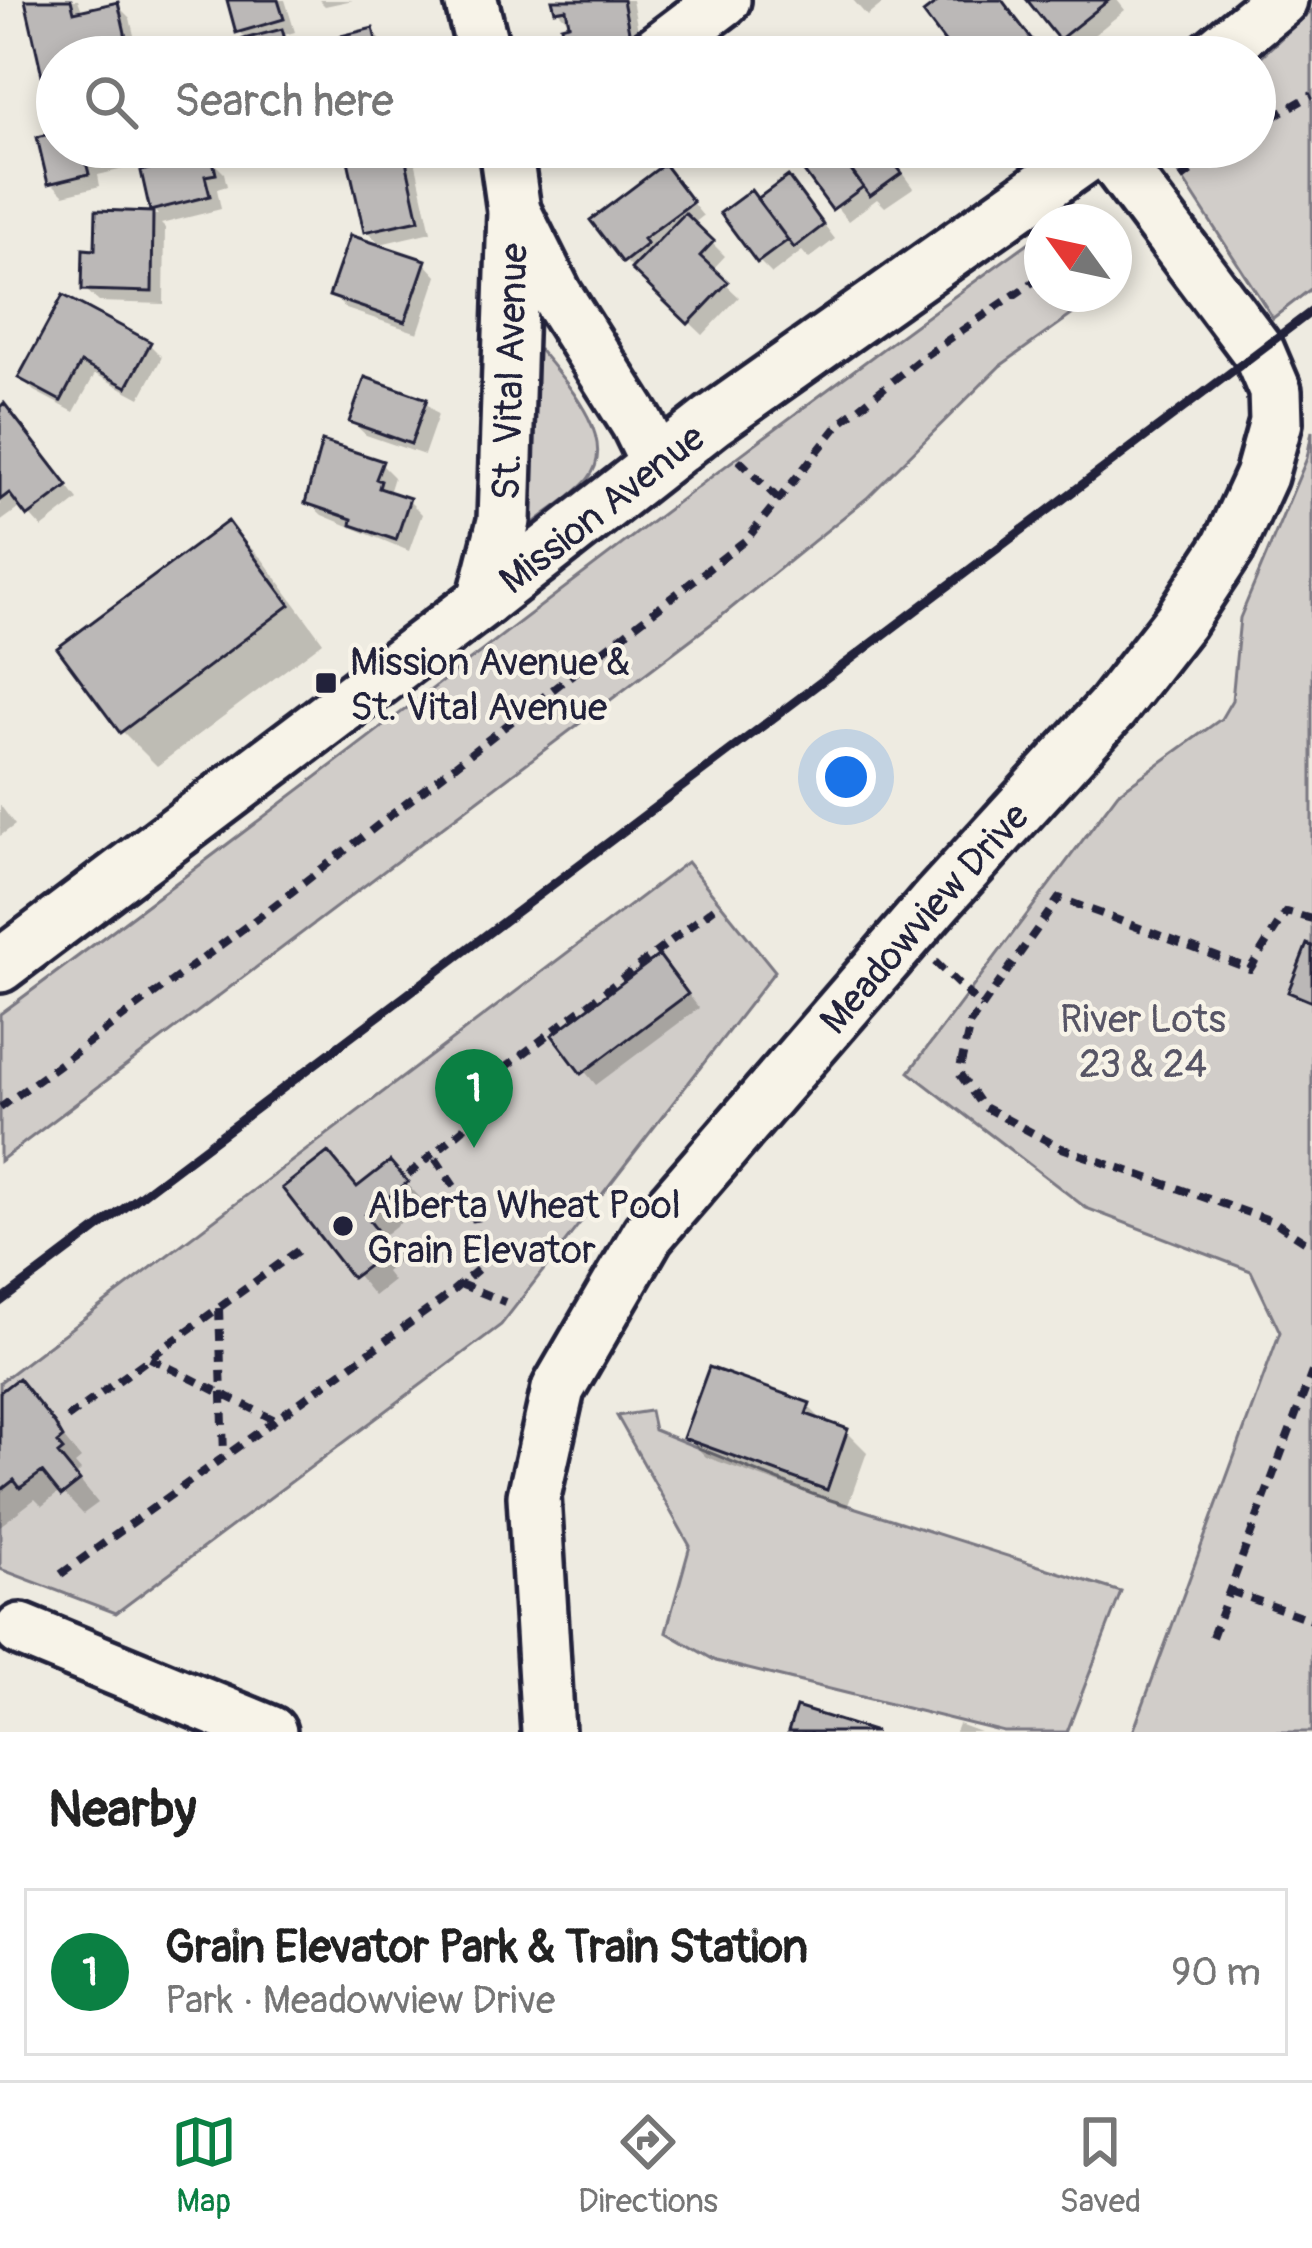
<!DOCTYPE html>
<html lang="en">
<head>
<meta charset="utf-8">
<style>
	body { margin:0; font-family:Pangolin,sans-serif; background:#f6f6f6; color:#222 }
	.compass { position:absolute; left:1024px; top:204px; width:108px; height:108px; border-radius:50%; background:#fff; box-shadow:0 6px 18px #0003; rotate:303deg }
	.you { position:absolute; left:846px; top:777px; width:42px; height:42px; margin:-30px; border:9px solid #fff; border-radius:50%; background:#1a73e8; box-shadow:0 0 0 18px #1a73e833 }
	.badge { display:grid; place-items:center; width:78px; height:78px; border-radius:50%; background:#0b8043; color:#fff; font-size:39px; font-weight:700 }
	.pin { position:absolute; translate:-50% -99px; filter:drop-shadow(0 3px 6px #0008) }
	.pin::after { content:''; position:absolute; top:63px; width:42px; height:36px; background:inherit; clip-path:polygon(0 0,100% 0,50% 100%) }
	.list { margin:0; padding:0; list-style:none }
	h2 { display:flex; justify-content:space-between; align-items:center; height:156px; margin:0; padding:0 48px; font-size:51px }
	h2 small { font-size:39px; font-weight:400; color:#767676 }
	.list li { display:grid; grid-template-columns:78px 1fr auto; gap:36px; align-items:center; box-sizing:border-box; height:168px; margin:0 24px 24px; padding:0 24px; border:3px solid #e0e0e0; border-radius:0px }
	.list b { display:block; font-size:45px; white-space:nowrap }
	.list p { margin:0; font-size:39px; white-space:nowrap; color:#767676 }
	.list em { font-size:39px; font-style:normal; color:#767676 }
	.icon { flex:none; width:66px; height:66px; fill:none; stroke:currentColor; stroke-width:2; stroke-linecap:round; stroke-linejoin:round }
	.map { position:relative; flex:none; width:1312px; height:1732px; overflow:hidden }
	.search { position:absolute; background:#fff; box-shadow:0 6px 18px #0003; left:36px; right:36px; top:36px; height:132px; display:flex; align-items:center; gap:30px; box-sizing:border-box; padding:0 42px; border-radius:66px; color:#767676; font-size:45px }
	.sheet { height:348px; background:#fff }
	nav { display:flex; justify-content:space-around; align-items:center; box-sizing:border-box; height:168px; border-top:3px solid #e0e0e0; background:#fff; font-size:33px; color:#767676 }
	nav a { display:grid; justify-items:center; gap:6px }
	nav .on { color:#0b8043 }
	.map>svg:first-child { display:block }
	.green { fill:#d1cdc9; stroke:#7a7882; stroke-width:3 }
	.shadow { fill:#0003 }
	.building { fill:#bbb8b7; stroke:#22223b; stroke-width:3 }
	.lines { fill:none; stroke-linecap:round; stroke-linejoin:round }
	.minor-casing { stroke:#22223b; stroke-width:60 }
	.path { stroke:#22223b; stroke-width:8; stroke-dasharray:12 9; stroke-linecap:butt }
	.minor { stroke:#f7f3e8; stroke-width:51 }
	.rail { stroke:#22223b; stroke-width:9 }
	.poi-dot { fill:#22223b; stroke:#f7f3e8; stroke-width:4.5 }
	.labels { text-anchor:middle; stroke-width:9; stroke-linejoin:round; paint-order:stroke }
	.street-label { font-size:39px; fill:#22223b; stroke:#f7f3e8 }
	.poi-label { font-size:39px; fill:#22223b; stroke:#f7f3e8; text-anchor:start }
	.park-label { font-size:39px; fill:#575566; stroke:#f7f3e8 }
</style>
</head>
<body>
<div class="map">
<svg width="1312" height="1732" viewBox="0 0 1312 1732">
	<rect width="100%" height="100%" fill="#eeebe1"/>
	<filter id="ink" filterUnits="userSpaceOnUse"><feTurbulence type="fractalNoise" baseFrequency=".00833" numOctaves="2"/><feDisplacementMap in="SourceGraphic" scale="24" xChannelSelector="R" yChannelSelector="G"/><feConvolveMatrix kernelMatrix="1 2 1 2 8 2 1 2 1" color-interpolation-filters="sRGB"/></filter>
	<g filter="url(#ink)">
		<path class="green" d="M1312,10V288L1273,318L1162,147H1255V62Z
			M1042,233V294H1101L1000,366L867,498L719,618L0,1161V1014C350,757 689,486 1042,233Z
			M529,337C554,370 623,436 588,479C575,495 551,509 535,522L529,521Z
			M1312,431V1732H1133L1280,1332L1251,1271L1086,1208L909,1072L1118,793L1221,719L1232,700L1240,618L1307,458Z
			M687,862L775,971L501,1325L116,1613L0,1569V1382Z
			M650,1411L654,1430L812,1494L1121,1592L1067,1732H1004L716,1661L666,1632L690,1546L617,1416Z"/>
		<path class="shadow" d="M28,0H78L83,13L117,5L130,18L139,57H57V86L45,73Z
			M230,0H285L295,32L284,35L295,45L298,57H243L249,41L239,31Z
			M319,0H353L325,6Z
			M555,0H632L643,55L571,57L574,27L557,10Z
			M853,0H887L867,16Z
			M1031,0H1117L1125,10L1074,51Z
			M372,31L386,45L388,57H323Z
			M57,135V147H145L149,163L98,175L100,186L64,195L51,182Z
			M348,147H412L431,232L380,244L367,231Z
			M822,147L836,150L883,147L913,188L885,207L877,199L848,221L801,163Z
			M910,147H945L925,162Z
			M211,160L224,173L227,186L217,189L221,209L161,224L165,228L164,304L99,302L85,289L98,253L99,214L158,215L153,209Z
			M664,168L703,216L693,224L725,256L711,271L739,297L703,335L625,261Z
			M800,193L835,239L809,259L802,251L772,274L759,261L758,202Z
			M424,262L437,276L418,333L346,309L333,296Z
			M149,344L162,357L140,398L95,374L74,412L34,391L21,378Z
			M425,402L438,415L424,455L366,435L352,422Z
			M0,410L17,420L78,500L42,528L22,506L0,522Z
			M381,464L394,477L389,493L409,501L422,514L409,551L322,515L308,502Z
			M228,525L263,560L323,642L157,766L122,731Z
			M0,805L15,825L0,836Z
			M671,972L699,1008L596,1085L556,1036Z
			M328,1156L359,1189L390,1165L425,1203L383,1236L401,1259L386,1272L393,1281L374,1296L286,1188Z
			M18,1382L81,1459L75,1464L81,1471L76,1476L98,1503L83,1514L61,1491L42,1506L35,1499L0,1526V1396Z
			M808,1406L827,1425L847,1432L867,1452L847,1508L706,1457L686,1437Z
			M958,1724L980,1732H955Z"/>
		<path class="building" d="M25,0H71L74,12L118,2L130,55L57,57V71L42,75Z
			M227,0H278L284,19L236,33Z
			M552,0H623L631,42L611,57H568L561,26L569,24L566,9L555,11Z
			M940,0H1002L1042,53L1037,57H956L923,13Z
			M1027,0H1109L1059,40Z
			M373,28L380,57H319L316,42Z
			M282,29L290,57H240L236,41Z
			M57,132V147H137V151L86,162L89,174L48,184L37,137Z
			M345,147H403L419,220L364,232Z
			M817,147H834L863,187L832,210L797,162Z
			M834,147H882L902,173L870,196Z
			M200,156H212L216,174L205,176L210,196L150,211L141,171Z
			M664,164L693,202L643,239L647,244L623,263L590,220Z
			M788,176L824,225L794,248L757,199Z
			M751,190L788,240L757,263L720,213Z
			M96,210L153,212L152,292L82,290L83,249L95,250Z
			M685,213L714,241L700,256L728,282L688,324L631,269Z
			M350,235L426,260L405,322L329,296Z
			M63,295L151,342L127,387L81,363L61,401L18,378Z
			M365,377L427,399L411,444L349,422Z
			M4,403L68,486L27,517L9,493L0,500V407Z
			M322,441L383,461L376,479L381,481L379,488L410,498L396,540L351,525L352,519L305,503Z
			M228,521L290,605L120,733L57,648Z
			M1307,944L1312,946V1002L1288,992Z
			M659,955L688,994L581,1074L552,1035Z
			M328,1152L357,1187L390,1161L408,1182L365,1215L383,1238L368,1251L376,1260L352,1278L282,1188Z
			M709,1367L810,1403L806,1414L848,1429L827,1490L683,1438Z
			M18,1378L55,1424L63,1438L57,1443L63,1450L58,1454L80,1481L61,1496L42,1472L20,1488L14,1480L0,1491V1392Z
			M796,1707L876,1732H788Z"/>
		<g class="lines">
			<defs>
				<g id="minor">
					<path d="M471,0L485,57"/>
					<path d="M649,57L724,0"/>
					<path d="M1211,57L1281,0"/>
					<path d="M517,217L556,295L637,423L656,462"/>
					<path id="s1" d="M484,600L504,521L514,211L505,147"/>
					<path id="s2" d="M0,966L484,600L712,421L1099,147"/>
					<path d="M21,1630L270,1732"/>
					<path id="s3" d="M548,1732L534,1496L558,1389L648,1234L937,900L1112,708L1180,621L1229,546L1261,476L1276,422L1275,391L1258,351L1105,147"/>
				</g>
			</defs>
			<use href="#minor" class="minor-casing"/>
			<path class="path" d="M1255,127L1312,95
				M1181,179L1223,147
				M739,460L779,500
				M1312,919L1286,912L1250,969L1059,898L970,1024L959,1073L982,1106L1059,1147L1275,1222L1312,1246
				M935,962L982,1007
				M0,1108L271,908L747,539L841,422L920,359L1042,276
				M408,1175L463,1129L485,1083L718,905
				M460,1284L505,1302
				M219,1308L224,1455
				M150,1358L275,1420
				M67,1418L300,1249
				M61,1574L442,1300L483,1265L475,1218L433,1155
				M1230,1591L1312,1620
				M1212,1637L1312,1372"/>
			<use href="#minor" class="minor"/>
			<path class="rail" d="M0,1302L1312,311"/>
		</g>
	</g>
	<g class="poi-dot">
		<rect x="314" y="671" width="24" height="24" rx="6"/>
		<circle cx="343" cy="1226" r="12"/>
	</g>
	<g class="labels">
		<g class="street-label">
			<text dy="14" stroke="none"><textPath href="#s1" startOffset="231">St. Vital Avenue</textPath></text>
			<text dy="14" stroke="none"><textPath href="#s2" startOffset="756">Mission Avenue</textPath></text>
			<text dy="14" stroke="none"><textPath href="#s3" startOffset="945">Meadowview Drive</textPath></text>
		</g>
		<g class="poi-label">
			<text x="350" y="675">Mission Avenue &amp;<tspan x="350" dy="45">St. Vital Avenue</tspan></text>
			<text x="367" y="1218">Alberta Wheat Pool<tspan x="367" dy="45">Grain Elevator</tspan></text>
		</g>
		<g class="park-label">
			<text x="1143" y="1032">River Lots<tspan x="1143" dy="45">23 &amp; 24</tspan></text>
		</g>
	</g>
</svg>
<svg class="compass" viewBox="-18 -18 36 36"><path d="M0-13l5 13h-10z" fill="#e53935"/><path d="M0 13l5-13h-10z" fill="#767676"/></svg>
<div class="you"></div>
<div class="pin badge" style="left:474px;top:1148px">1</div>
<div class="search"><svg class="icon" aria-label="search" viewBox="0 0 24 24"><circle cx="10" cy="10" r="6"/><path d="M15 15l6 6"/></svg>Search here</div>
</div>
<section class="sheet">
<h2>Nearby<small></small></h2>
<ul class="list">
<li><span class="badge">1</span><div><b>Grain Elevator Park &amp; Train Station</b><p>Park · Meadowview Drive</p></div><em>90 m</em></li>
</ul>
</section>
<nav>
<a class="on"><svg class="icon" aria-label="map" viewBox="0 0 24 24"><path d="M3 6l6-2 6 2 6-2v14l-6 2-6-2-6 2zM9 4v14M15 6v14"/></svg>Map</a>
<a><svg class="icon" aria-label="directions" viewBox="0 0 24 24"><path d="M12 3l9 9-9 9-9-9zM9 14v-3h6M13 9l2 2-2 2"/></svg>Directions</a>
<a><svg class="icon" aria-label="saved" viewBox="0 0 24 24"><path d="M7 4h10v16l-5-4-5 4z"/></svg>Saved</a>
</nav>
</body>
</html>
